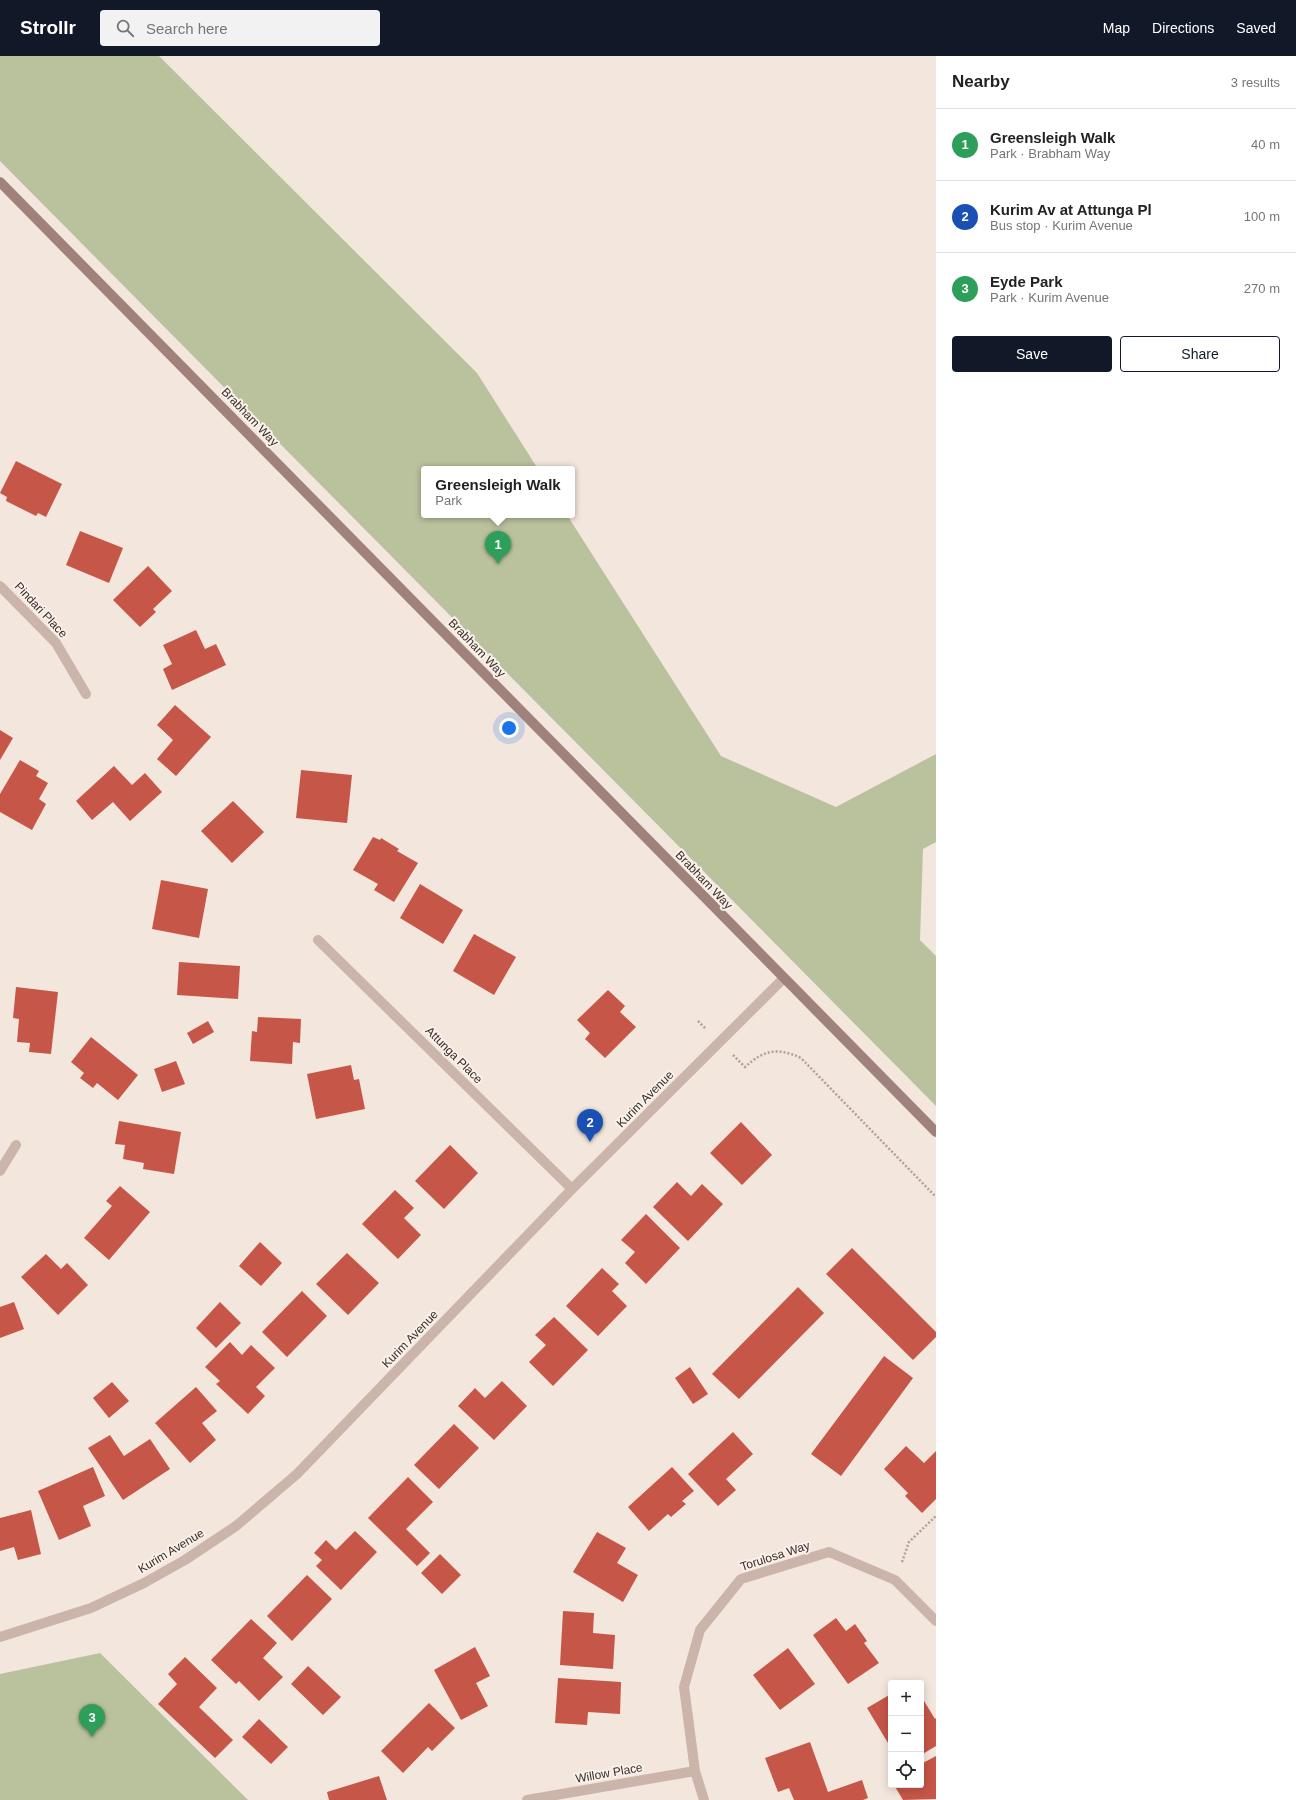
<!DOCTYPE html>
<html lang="en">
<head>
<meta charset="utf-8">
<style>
	body { margin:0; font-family:Helvetica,sans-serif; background:#f2f2f2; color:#222 }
	.controls { position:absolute; right:12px; bottom:12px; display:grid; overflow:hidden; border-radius:4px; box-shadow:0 2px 10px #0003 }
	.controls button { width:36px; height:36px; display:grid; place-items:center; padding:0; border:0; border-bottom:1px solid #e0e0e0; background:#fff; color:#222; font:20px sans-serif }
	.you { position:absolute; left:509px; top:672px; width:14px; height:14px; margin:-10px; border:3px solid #fff; border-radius:50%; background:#1a73e8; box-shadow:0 0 0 6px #1a73e833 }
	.badge { display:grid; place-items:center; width:26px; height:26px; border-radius:50%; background:#111827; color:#fff; font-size:13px; font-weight:700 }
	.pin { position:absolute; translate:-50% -33px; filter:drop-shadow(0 1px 2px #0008) }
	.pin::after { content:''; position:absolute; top:21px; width:14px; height:12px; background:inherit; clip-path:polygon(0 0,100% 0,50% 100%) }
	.popup { position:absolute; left:421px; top:410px; width:154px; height:52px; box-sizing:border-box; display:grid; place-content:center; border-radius:4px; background:#fff; filter:drop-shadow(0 1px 3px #0005); font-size:13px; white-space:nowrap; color:#767676 }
	.popup b { font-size:15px; color:#222 }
	.popup::after { content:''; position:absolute; left:50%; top:100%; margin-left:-8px; border:8px solid transparent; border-top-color:#fff }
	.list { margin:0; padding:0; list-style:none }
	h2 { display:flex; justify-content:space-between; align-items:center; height:52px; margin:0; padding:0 16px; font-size:17px }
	h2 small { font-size:13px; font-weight:400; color:#767676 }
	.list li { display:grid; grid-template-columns:26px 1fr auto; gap:12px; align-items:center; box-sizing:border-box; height:72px; padding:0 16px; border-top:1px solid #e0e0e0 }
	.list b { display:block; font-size:15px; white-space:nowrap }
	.list p { margin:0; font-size:13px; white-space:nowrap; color:#767676 }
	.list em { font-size:13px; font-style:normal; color:#767676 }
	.actions { display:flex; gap:8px; padding:12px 16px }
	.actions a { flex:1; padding:9px 0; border:1px solid #111827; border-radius:4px; text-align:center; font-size:14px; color:#111827 }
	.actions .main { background:#111827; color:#fff }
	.icon { flex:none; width:22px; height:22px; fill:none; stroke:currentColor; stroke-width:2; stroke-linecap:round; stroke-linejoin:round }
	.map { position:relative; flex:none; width:936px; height:1744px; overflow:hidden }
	header { display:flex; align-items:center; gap:24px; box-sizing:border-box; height:56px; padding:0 20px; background:#111827; color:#fff }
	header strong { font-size:19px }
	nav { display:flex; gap:22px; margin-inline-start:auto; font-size:14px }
	.search { width:280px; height:36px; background:#f2f2f2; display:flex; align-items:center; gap:10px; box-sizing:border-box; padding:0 14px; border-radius:4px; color:#767676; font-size:15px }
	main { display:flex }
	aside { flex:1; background:#fff }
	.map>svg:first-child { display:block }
	.green { fill:#bac29d }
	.building { fill:#c65647 }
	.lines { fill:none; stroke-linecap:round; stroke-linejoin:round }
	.path { stroke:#b79e93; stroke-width:2.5; stroke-dasharray:2 2; stroke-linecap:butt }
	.street { stroke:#cbb4a9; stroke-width:10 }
	.secondary { stroke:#9f837a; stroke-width:10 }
	.labels { text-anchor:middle; stroke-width:4; stroke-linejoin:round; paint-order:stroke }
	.street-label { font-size:12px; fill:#382c29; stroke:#faf1ea }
</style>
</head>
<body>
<header>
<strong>Strollr</strong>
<div class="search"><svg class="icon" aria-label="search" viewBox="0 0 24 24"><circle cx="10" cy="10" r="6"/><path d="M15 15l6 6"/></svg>Search here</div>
<nav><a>Map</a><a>Directions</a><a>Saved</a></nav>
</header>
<main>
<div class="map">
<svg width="936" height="1744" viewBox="0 0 936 1744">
	<rect width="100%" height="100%" fill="#f3e6dd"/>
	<path class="green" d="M0,0H159L477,317L538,413H424V459H567L721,700L836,751L936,698V786L923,793L920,884L936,900V1050L0,105Z
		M100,1597L248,1744H0V1618Z"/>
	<path class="building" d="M16,405L62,428L46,461L38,457L36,460L6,445L7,441L0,437Z
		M80,475L123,492L109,527L66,509Z
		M148,510L172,535L153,553L156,556L140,571L113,544Z
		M196,574L205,593L216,588L226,609L172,634L163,613L172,608L163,589Z
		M175,649L211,681L176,720L157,703L173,684L157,669Z
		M0,674L13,682L0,704Z
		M20,704L39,715L36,720L48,727L39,743L46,748L32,774L0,756V738Z
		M114,710L132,729L145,717L162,736L130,765L113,746L92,764L76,745Z
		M301,714L352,719L347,767L296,762Z
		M233,745L264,776L232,807L201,775Z
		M373,781L380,784L381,782L399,793L397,795L418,807L394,846L374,834L378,828L353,814Z
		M161,824L208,833L199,882L152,873Z
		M420,828L463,854L443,888L400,862Z
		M474,878L516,901L494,939L453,915Z
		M179,906L240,910L238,943L177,939Z
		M16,931L58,936L51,998L29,996L30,987L17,986L19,963L13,962Z
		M608,934L625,950L620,956L636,971L605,1002L585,983L590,977L577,964Z
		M258,961L301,963L300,987L293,986L292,1008L250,1005L252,975L257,976Z
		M208,965L214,976L193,988L187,977Z
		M91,981L138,1019L118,1044L97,1027L93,1032L80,1022L84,1017L71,1006Z
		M176,1005L185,1028L162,1036L154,1013Z
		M351,1009L354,1024L359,1023L365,1053L316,1063L307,1018Z
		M119,1065L181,1076L174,1118L143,1113L144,1107L123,1103L125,1089L115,1088Z
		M741,1066L772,1099L742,1129L710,1097Z
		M450,1089L478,1117L444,1153L415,1125Z
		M677,1126L691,1140L702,1128L723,1148L688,1185L653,1151Z
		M120,1130L150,1156L109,1204L84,1182L112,1150L106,1145Z
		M395,1134L414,1152L404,1162L421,1179L398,1203L362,1168Z
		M646,1158L680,1192L646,1228L625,1207L635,1196L621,1184Z
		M260,1186L282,1207L261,1230L239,1210Z
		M852,1192L936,1276V1281L913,1304L826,1218Z
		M347,1197L379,1227L348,1259L316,1228Z
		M46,1198L61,1213L67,1207L88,1229L58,1259L21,1221Z
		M602,1212L619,1228L612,1235L627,1250L598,1280L566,1250Z
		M798,1231L824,1257L739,1343L712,1318Z
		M302,1235L327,1260L287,1301L262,1276Z
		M14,1246L24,1273L0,1282V1251Z
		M220,1246L241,1267L216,1292L196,1272Z
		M554,1261L588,1294L553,1330L529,1306L546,1289L535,1279Z
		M230,1286L242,1299L251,1289L275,1312L256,1331L265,1340L248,1358L216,1328L220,1325L205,1311Z
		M884,1300L913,1322L841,1420L811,1398Z
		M690,1311L708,1338L693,1348L675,1322Z
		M502,1325L527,1350L494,1384L458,1350L475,1332L485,1342Z
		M112,1326L129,1345L109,1362L93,1342Z
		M196,1331L217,1355L202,1367L216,1384L190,1407L155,1367Z
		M454,1368L479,1392L439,1433L414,1409Z
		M733,1376L753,1398L726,1423L736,1434L718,1450L688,1418Z
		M110,1379L124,1400L150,1383L170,1413L123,1444L88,1392Z
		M906,1390L924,1407L936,1395V1443L922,1457L905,1440L908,1437L884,1413Z
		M93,1411L105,1440L83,1450L91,1470L59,1484L38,1435Z
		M672,1411L694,1435L682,1445L686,1448L671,1461L668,1458L649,1475L628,1451Z
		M408,1421L433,1446L406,1473L430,1497L417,1510L368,1462Z
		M31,1454L41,1498L18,1504L14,1491L0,1495V1462Z
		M355,1475L377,1496L341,1534L316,1510L322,1504L314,1497L326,1484L336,1494Z
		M597,1476L626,1492L617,1507L638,1519L623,1546L573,1516Z
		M440,1498L461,1519L442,1538L421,1517Z
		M307,1519L332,1543L292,1585L267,1560Z
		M563,1555L594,1557L593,1577L615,1579L613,1613L560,1609Z
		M836,1562L846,1575L855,1568L867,1585L864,1587L879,1607L848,1628L813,1579Z
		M251,1563L277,1587L263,1602L283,1621L259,1645L239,1625L236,1628L211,1604Z
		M475,1591L490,1620L476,1627L488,1650L461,1664L434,1614Z
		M788,1592L815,1628L780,1654L753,1619Z
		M185,1601L217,1632L199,1651L233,1684L215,1702L158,1648L177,1628L168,1618Z
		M308,1610L341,1641L323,1659L291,1628Z
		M558,1622L621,1626L620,1658L588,1656L587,1669L555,1667Z
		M891,1638V1692L867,1652Z
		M921,1640L935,1663L936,1662V1690L921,1699Z
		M429,1647L455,1672L432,1695L428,1691L403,1717L381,1695Z
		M259,1663L288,1691L271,1708L242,1681Z
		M810,1686L828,1736L862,1724L868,1742L863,1744H794L789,1732L778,1736L765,1702Z
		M936,1700V1743L903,1744L894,1729H921V1708Z
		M379,1720L387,1744H329L327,1736Z"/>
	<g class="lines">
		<path class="path" d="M698,965L706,973
			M733,999L745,1011C764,994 777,991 801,1002L936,1141
			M902,1506L909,1486L936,1460"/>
		<path class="street" d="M0,530L56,587L86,638
			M318,884L572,1133
			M0,1115L16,1089
			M0,1581L91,1552L144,1527L185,1504L236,1470L297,1418L572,1133L783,923
			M527,1744L695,1715
			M704,1744L695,1715L684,1631L700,1574L741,1523L829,1496L895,1524L936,1565"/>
		<path class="secondary" d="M0,126L936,1076"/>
	</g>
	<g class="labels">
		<g class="street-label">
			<text transform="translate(250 361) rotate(46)" y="4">Brabham Way</text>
			<text transform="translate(41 554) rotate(47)" y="4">Pindari Place</text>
			<text transform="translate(477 592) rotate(46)" y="4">Brabham Way</text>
			<text transform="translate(704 824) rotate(46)" y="4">Brabham Way</text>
			<text transform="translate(454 999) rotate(45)" y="4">Attunga Place</text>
			<text transform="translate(645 1043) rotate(-45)" y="4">Kurim Avenue</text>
			<text transform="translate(410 1283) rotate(-46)" y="4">Kurim Avenue</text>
			<text transform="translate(171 1495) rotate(-31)" y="4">Kurim Avenue</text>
			<text transform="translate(775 1500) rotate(-18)" y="4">Torulosa Way</text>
			<text transform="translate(609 1717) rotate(-10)" y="4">Willow Place</text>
		</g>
	</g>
</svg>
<div class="controls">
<button>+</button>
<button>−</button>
<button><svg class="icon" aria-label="locate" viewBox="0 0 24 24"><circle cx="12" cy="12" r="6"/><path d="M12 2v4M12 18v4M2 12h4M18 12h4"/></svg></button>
</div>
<div class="you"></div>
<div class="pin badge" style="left:498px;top:508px;background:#2e9e5b">1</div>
<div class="popup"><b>Greensleigh Walk</b>Park</div>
<div class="pin badge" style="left:590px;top:1086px;background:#1a4fb4">2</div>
<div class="pin badge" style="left:92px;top:1681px;background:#2e9e5b">3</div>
</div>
<aside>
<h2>Nearby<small>3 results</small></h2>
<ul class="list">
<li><span class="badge" style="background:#2e9e5b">1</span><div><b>Greensleigh Walk</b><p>Park · Brabham Way</p></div><em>40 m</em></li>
<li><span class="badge" style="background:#1a4fb4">2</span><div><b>Kurim Av at Attunga Pl</b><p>Bus stop · Kurim Avenue</p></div><em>100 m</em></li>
<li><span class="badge" style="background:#2e9e5b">3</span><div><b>Eyde Park</b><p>Park · Kurim Avenue</p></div><em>270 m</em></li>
</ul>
<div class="actions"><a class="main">Save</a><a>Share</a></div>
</aside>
</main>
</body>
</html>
